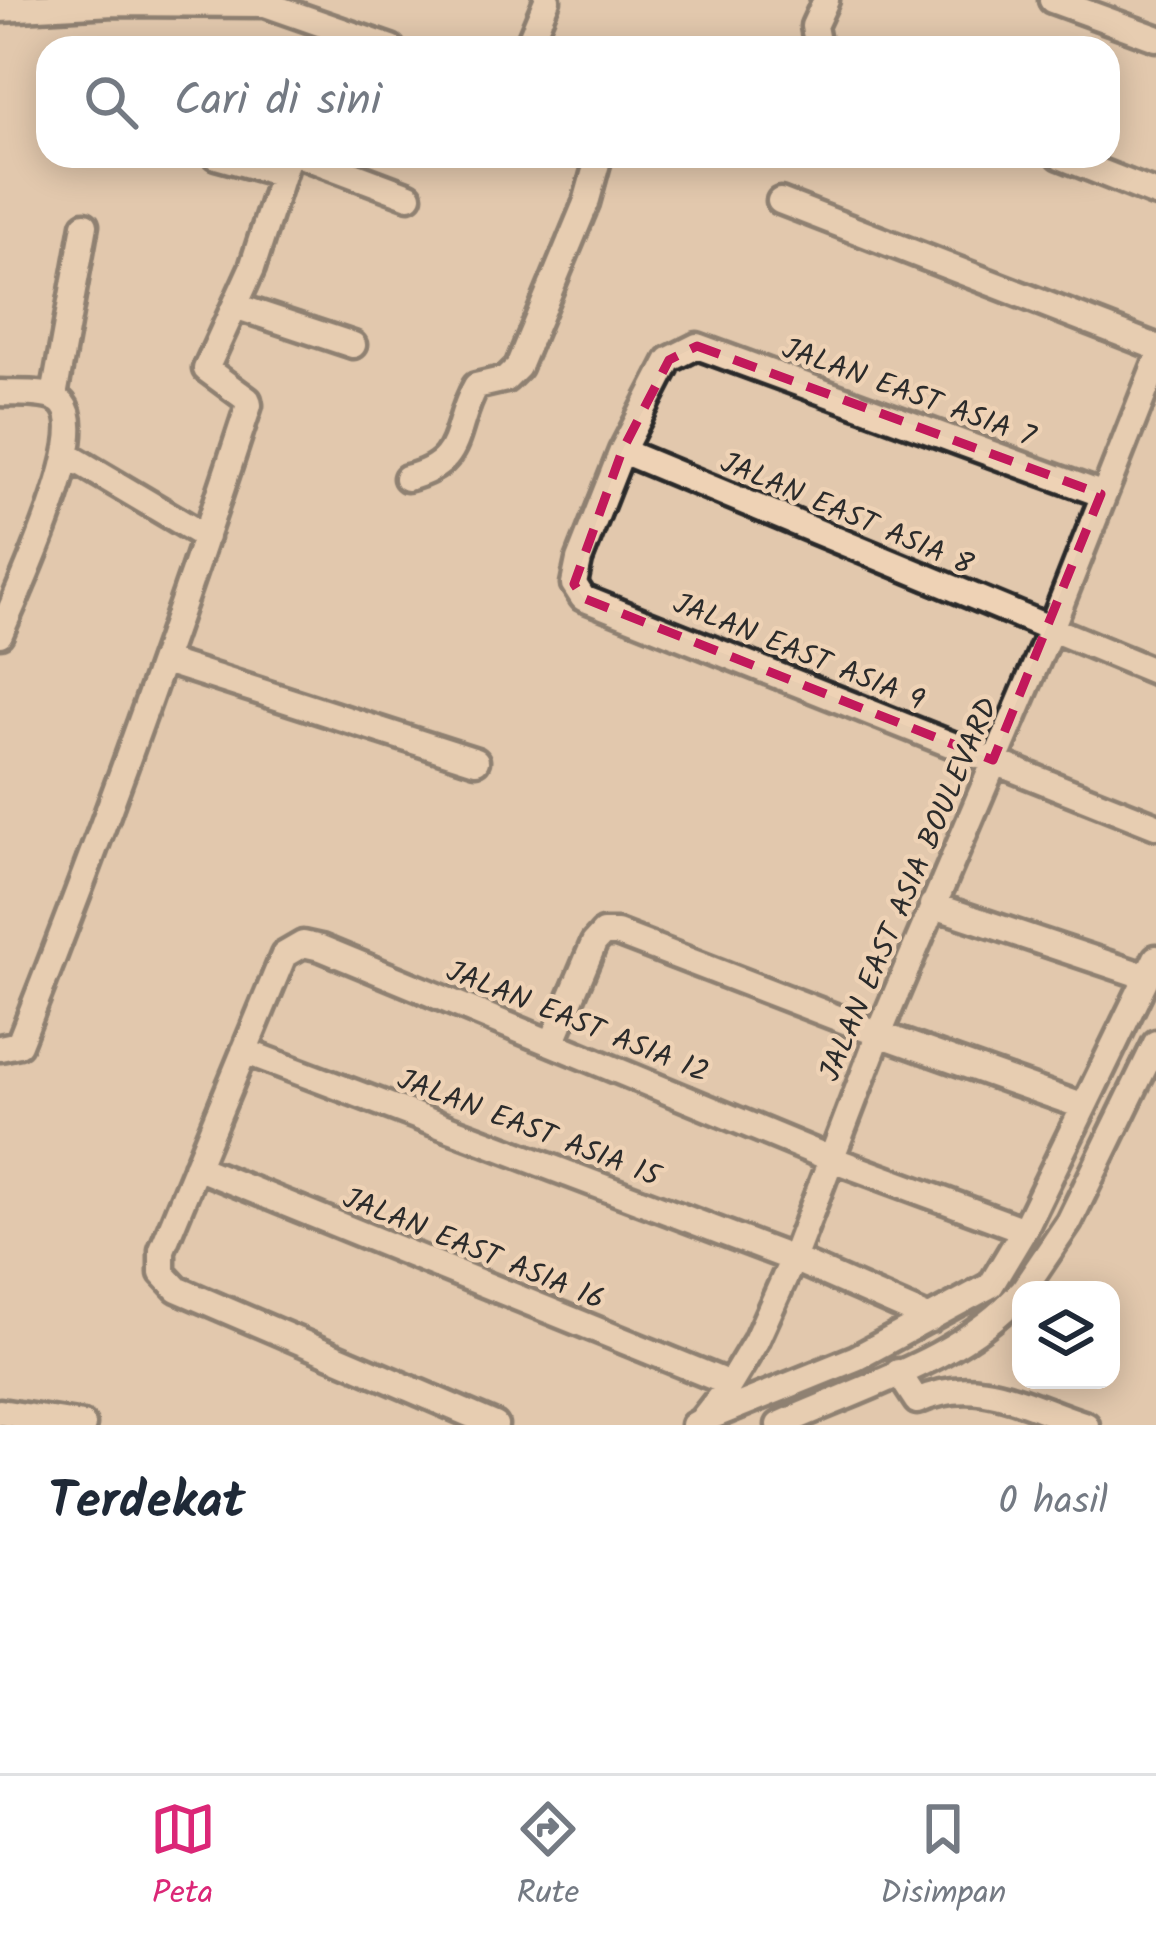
<!DOCTYPE html>
<html lang="id">
<head>
<meta charset="utf-8">
<style>
	body { margin:0; font-family:Kalam,sans-serif; background:#f2f2f3; color:#1f2937 }
	.controls { position:absolute; right:36px; bottom:36px; display:grid; overflow:hidden; border-radius:24px; box-shadow:0 6px 30px #0003 }
	.controls button { width:108px; height:108px; display:grid; place-items:center; padding:0; border:0; border-bottom:3px solid #e0e1e3; background:#fff; color:#1f2937; font:60px sans-serif }
	.list { margin:0; padding:0; list-style:none }
	h2 { display:flex; justify-content:space-between; align-items:center; height:156px; margin:0; padding:0 48px; font-size:51px }
	h2 small { font-size:39px; font-weight:400; color:#747a83 }
	.icon { flex:none; width:66px; height:66px; fill:none; stroke:currentColor; stroke-width:2; stroke-linecap:round; stroke-linejoin:round }
	.map { position:relative; flex:none; width:1156px; height:1425px; overflow:hidden }
	.search { position:absolute; background:#fff; box-shadow:0 6px 30px #0003; left:36px; right:36px; top:36px; height:132px; display:flex; align-items:center; gap:30px; box-sizing:border-box; padding:0 42px; border-radius:36px; color:#747a83; font-size:45px }
	.sheet { height:348px; background:#fff }
	nav { display:flex; justify-content:space-around; align-items:center; box-sizing:border-box; height:168px; border-top:3px solid #e0e1e3; background:#fff; font-size:33px; color:#747a83 }
	nav a { display:grid; justify-items:center; gap:6px }
	nav .on { color:#db2777 }
	.map>svg:first-child { display:block }
	.lines { fill:none; stroke-linecap:round; stroke-linejoin:round }
	.minor-casing { stroke:#2b2b2b; stroke-width:33 }
	.minor { stroke:#eed2b5; stroke-width:24 }
	.marked { fill:none; stroke:#c2185b; stroke-width:9; stroke-dasharray:24 15; stroke-linejoin:round }
	.labels { text-anchor:middle; stroke-width:9; stroke-linejoin:round; paint-order:stroke }
	.street-label { font-size:30px; fill:#2b2b2b; stroke:#eed2b5 }
</style>
</head>
<body>
<div class="map">
<svg width="1156" height="1425" viewBox="0 0 1156 1425">
	<rect width="100%" height="100%" fill="#e2c8ad"/>
	<filter id="ink" filterUnits="userSpaceOnUse"><feTurbulence type="fractalNoise" baseFrequency=".00833" numOctaves="2"/><feDisplacementMap in="SourceGraphic" scale="24" xChannelSelector="R" yChannelSelector="G"/><feConvolveMatrix kernelMatrix="1 2 1 2 8 2 1 2 1" color-interpolation-filters="sRGB"/></filter>
	<g filter="url(#ink)">
		<g class="lines">
			<defs>
				<path id="minor" d="M1052,0L1156,38
					M0,9L114,3L265,4L391,48
					M527,48L547,0
					M818,48L814,26L826,0
					M216,156L282,174
					M303,156L409,196
					M1060,156L1156,194
					M780,201L1156,347
					M235,306L353,345
					M0,393C17,394 51,390 63,404C91,438 17,593 0,634
					M54,396L85,225
					M622,451L1156,672
					M69,456L206,537
					M407,478C467,463 451,430 476,386L506,379L518,367L586,203L599,156
					M1101,494L697,346L669,360L622,451L579,560L574,584L583,598L1156,826
					M165,661L476,761
					M932,905L1147,977
					M552,1043L594,943L603,933H617L879,1034L1082,1106
					M0,1048L19,1044C103,833 179,621 249,405L248,400L206,369L252,268L288,156
					M244,1051L793,1259L930,1319
					M196,1167L730,1384
					M1023,1290L1069,1222L1156,1043
					M898,1372L917,1401C979,1373 1025,1406 1086,1425
					M0,1412L83,1425
					M703,1420L856,1358L991,1285L1024,1230L1156,958
					M495,1425L177,1289L162,1273V1250L284,955L303,944L321,948L829,1158L1024,1230
					M694,1425L701,1421L730,1384L756,1341L793,1259L879,1034L1050,631L1156,363
					M779,1425C859,1388 961,1360 1021,1292"/>
			</defs>
			<use href="#minor" class="minor-casing"/>
			<use href="#minor" class="minor"/>
		</g>
	</g>
	<path d="M0 0H1156V1425H0ZM697,346L1101,494L993,760L583,598L574,584L622,451L669,360Z" fill="#e2c8ad" fill-opacity=".55" fill-rule="evenodd"/>
	<path class="marked" d="M697,346L1101,494L993,760L583,598L574,584L622,451L669,360Z"/>
	<g class="labels">
		<g class="street-label">
			<text transform="translate(909 392) rotate(20)" y="10">JALAN EAST ASIA 7</text>
			<text transform="translate(847 513) rotate(23)" y="10">JALAN EAST ASIA 8</text>
			<text transform="translate(799 651) rotate(22)" y="10">JALAN EAST ASIA 9</text>
			<text transform="translate(908 889) rotate(-67)" y="10">JALAN EAST ASIA BOULEVARD</text>
			<text transform="translate(578 1021) rotate(22)" y="10">JALAN EAST ASIA 12</text>
			<text transform="translate(529 1127) rotate(21)" y="10">JALAN EAST ASIA 15</text>
			<text transform="translate(474 1248) rotate(22)" y="10">JALAN EAST ASIA 16</text>
		</g>
	</g>
</svg>
<div class="controls">
<button><svg class="icon" aria-label="layers" viewBox="0 0 24 24"><path d="M12 4l9 5-9 5-9-5zM3 14l9 5 9-5"/></svg></button>
</div>
<div class="search"><svg class="icon" aria-label="search" viewBox="0 0 24 24"><circle cx="10" cy="10" r="6"/><path d="M15 15l6 6"/></svg>Cari di sini</div>
</div>
<section class="sheet">
<h2>Terdekat<small>0 hasil</small></h2>
<ul class="list">
</ul>
</section>
<nav>
<a class="on"><svg class="icon" aria-label="map" viewBox="0 0 24 24"><path d="M3 6l6-2 6 2 6-2v14l-6 2-6-2-6 2zM9 4v14M15 6v14"/></svg>Peta</a>
<a><svg class="icon" aria-label="directions" viewBox="0 0 24 24"><path d="M12 3l9 9-9 9-9-9zM9 14v-3h6M13 9l2 2-2 2"/></svg>Rute</a>
<a><svg class="icon" aria-label="saved" viewBox="0 0 24 24"><path d="M7 4h10v16l-5-4-5 4z"/></svg>Disimpan</a>
</nav>
</body>
</html>
